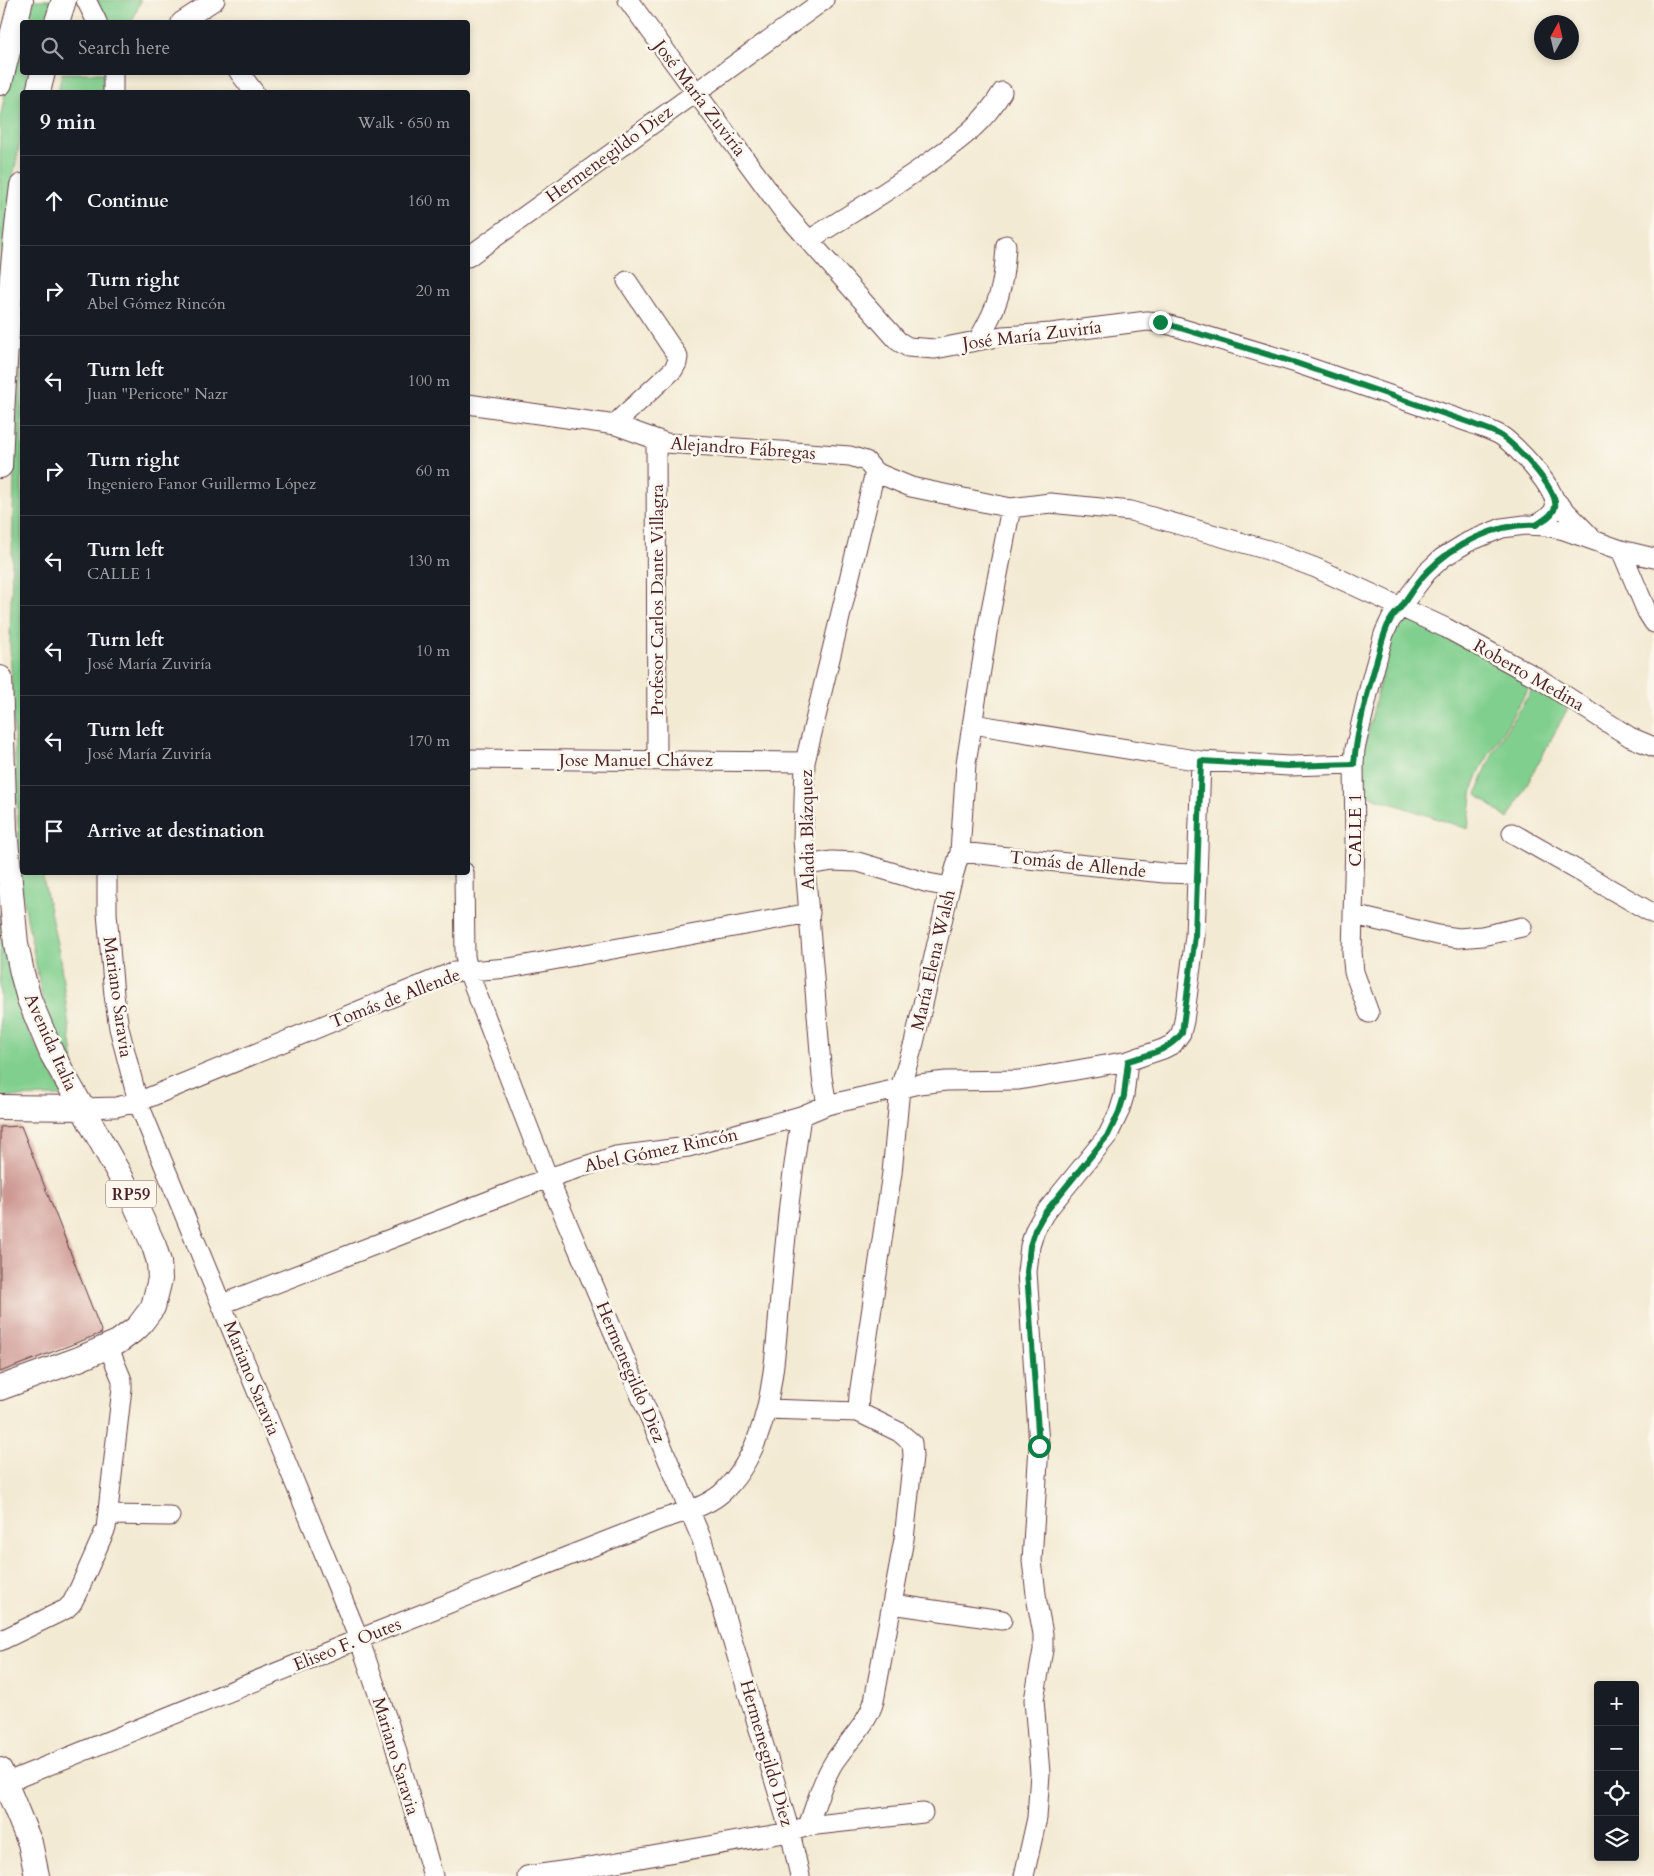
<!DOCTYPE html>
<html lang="en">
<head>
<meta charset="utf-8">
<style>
	body { margin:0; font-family:Cardo,serif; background:#20242c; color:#f1f3f6 }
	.controls { position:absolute; right:15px; bottom:15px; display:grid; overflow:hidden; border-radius:5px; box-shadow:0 2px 8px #0003 }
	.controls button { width:45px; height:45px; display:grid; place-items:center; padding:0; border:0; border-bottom:1px solid #363941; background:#171b24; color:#f1f3f6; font:25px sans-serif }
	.compass { position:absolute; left:1534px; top:15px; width:45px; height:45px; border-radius:50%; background:#171b24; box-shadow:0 2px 8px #0003; rotate:8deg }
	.stop { position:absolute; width:15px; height:15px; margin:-11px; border:4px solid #0b8043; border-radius:50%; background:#fff }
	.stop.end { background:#0b8043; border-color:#fff; box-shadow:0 1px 5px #0008 }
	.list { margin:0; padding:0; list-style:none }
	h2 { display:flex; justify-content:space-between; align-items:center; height:65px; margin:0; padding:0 20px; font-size:21px }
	h2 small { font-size:16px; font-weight:400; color:#9ea1a6 }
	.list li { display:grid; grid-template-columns:32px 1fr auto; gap:15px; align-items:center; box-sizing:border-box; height:90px; padding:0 20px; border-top:1px solid #363941 }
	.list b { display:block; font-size:19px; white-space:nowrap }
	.list p { margin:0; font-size:16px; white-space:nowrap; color:#9ea1a6 }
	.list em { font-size:16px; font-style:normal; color:#9ea1a6 }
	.icon { flex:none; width:28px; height:28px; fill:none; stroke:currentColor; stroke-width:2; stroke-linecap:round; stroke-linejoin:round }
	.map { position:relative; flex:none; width:1654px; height:1876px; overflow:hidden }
	.search { position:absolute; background:#171b24; box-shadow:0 2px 8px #0003; left:20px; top:20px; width:450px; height:55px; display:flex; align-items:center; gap:12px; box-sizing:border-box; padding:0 18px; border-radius:5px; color:#9ea1a6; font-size:19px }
	.panel { position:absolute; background:#171b24; box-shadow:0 2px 8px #0003; left:20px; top:90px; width:450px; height:785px; border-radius:5px }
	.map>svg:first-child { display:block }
	.green { fill:#81cf8e; stroke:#66775c }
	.building { fill:#ce9893 }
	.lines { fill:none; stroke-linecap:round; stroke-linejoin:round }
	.minor-casing { stroke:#633d44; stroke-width:21 }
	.major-casing { stroke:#633d44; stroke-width:26 }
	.minor { stroke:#fff; stroke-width:19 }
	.major { stroke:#fff; stroke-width:24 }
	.route { stroke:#0b8043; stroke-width:6 }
	.labels { text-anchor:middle; stroke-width:5; stroke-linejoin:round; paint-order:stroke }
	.shield { fill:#fbf7ec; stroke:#7f6065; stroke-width:1 }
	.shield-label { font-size:16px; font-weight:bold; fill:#4a1f2b }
	.street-label { font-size:18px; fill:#4a1f2b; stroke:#fbf7ec }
</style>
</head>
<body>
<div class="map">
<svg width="1654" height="1876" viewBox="0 0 1654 1876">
	<rect width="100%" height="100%" fill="#fbf7ec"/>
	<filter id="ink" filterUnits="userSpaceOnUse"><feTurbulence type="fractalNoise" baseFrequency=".02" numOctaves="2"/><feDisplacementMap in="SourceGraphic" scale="10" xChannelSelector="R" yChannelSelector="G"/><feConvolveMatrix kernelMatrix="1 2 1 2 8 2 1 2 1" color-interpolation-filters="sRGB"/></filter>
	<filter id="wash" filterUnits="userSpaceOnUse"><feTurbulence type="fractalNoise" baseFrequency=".0096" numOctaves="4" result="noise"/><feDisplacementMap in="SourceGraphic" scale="20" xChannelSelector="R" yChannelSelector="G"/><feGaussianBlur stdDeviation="1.12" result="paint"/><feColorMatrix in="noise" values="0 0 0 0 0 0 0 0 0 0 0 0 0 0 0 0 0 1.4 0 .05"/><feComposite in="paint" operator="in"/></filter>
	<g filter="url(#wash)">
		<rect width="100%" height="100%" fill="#f3ead3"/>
		<path class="green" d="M30,0H55L47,22H23Z
			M96,0H141L132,22H106Z
			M22,24V72L35,73L31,92H22V132L12,182L0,286V119L12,57Z
			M62,73H103V92H58Z
			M22,336V872L42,873L60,958L77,1087L46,1018L21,886L10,645L15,430Z
			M1415,621L1532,683L1480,770L1473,788L1468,829L1361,793L1363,754L1392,630L1405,622Z
			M1533,689L1568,708L1508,819L1477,795C1487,756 1511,722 1533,689Z
			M0,911L3,933L27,1028L64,1096L0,1097Z"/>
		<g id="blocks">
			<path class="building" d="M21,1126L102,1333L0,1372V1127Z"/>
		</g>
	</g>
	<g filter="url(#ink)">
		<use href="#blocks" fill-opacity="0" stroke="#633d44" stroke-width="1"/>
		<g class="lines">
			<defs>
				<path id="minor" d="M86,0L97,22
					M628,0L784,212L898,341L908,347L935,349L1002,336L1051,333L1147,321L1160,322L1296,363L1471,423C1480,427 1491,430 1500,435C1514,443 1559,491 1555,507C1553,516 1542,521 1535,525
					M181,22L215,0
					M239,72L254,92
					M113,92V72
					M809,240C850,214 892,189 931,161C960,140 984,123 1002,92
					M468,257L824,0
					M978,340C999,305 1004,286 1006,245
					M468,404L616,425L666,443L850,456L866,461L875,472L911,487L1011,508L1050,503L1131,511L1268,550L1316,568L1446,628L1538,678L1630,737L1654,747
					M616,425L621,418L673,370L677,363L678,357L627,281
					M656,440L657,759
					M1554,499L1590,536
					M1621,550L1647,612L1654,623
					M973,724L1201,761L1289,766L1354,764
					M468,759L805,762
					M1512,833L1654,914
					M960,852L1164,873L1196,874
					M806,865L832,861L858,862L928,883L950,887
					M107,872V913L114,995L119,1028L138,1102L359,1639L389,1725L433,1876
					M464,872L465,956L468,971L548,1178L702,1540L790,1832L800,1876
					M1354,915L1438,935L1459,938L1482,936L1522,927
					M1369,1013L1354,972L1352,952L1355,843L1354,764L1355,749L1371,681L1384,634L1390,621L1427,572L1442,558L1468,542L1502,528L1525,525L1546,526L1564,530L1621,550L1654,558
					M827,1105L822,1077L803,840L805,762L875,472
					M81,1108L116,1107L138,1102L453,972L509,968L810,913
					M222,1304L548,1178L616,1156L688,1147L801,1116L827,1105L919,1084L946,1081L1019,1080L1128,1061L1163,1049L1173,1044L1181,1033L1184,1021L1195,936L1201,761
					M767,1409L858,1412L899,1432L912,1443L913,1456L904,1539L874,1701C867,1725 848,1741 834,1762C822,1781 816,1804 808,1826
					M858,1412L859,1395L892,1173L900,1088L914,1043L950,887L960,852L966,763L989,620L1011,508
					M109,1515L170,1516
					M892,1604L1002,1620
					M0,1641L66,1609L72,1603L80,1587L106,1528L122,1388V1380L108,1346
					M5,1783L359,1639L662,1519C684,1512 710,1506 726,1489C768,1445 773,1380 778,1323C780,1294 783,1265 786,1236C789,1196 795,1156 801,1116
					M527,1876L583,1868L790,1832L808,1826L923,1813
					M1024,1876L1037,1818L1040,1773L1034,1700L1043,1650V1634L1037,1602L1032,1561L1039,1445L1027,1272L1030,1246L1035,1230L1044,1214L1108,1135L1119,1112L1124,1096L1128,1061"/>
				<path id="major" d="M57,22L64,0
					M0,83L21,0
					M38,92L43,72
					M0,466C3,372 10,279 22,186
					M0,678L5,830L16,944L22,973L29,999L52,1054L131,1195L154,1246L159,1262L160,1279L153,1307L138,1327L118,1342L79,1359L0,1388
					M0,1107L81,1108
					M0,1770L30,1843L37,1876"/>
			</defs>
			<use href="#minor" class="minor-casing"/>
			<use href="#major" class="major-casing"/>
			<use href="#minor" class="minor"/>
			<use href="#major" class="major"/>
		</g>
	</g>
	<g class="lines" filter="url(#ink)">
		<path class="route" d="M1039,1446L1027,1272L1030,1246L1035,1230L1044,1214L1108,1135L1119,1112L1124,1096L1128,1061C1150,1054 1168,1051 1182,1033L1195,936L1201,761L1288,766L1354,764C1357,728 1368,691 1378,656C1381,645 1384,631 1390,621C1393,615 1398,611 1402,606C1410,594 1417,582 1427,572C1453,544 1497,523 1536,525C1542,521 1553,516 1555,507C1559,490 1514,443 1500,435C1491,430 1480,427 1471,423L1296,363L1160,322"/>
	</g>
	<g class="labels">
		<rect class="shield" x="106" y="1180.5" width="50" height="27" rx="4"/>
		<g class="shield-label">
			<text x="131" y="1200">RP59</text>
		</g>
		<g class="street-label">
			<text transform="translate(700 98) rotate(53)" y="6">José María Zuviría</text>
			<text transform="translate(609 154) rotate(-36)" y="6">Hermenegildo Diez</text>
			<text transform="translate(1032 335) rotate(-7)" y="6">José María Zuviría</text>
			<text transform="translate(743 448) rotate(4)" y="6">Alejandro Fábregas</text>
			<text transform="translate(657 600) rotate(-90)" y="6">Profesor Carlos Dante Villagra</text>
			<text transform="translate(1529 675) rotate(30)" y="6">Roberto Medina</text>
			<text x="636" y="766">Jose Manuel Chávez</text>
			<text transform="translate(807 830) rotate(-91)" y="6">Aladia Blázquez</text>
			<text transform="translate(1355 830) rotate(-90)" y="6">CALLE 1</text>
			<text transform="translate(1078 864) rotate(6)" y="6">Tomás de Allende</text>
			<text transform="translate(933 960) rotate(-77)" y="6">María Elena Walsh</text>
			<text transform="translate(118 997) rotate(82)" y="6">Mariano Saravia</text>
			<text transform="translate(395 998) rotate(-21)" y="6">Tomás de Allende</text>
			<text transform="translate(51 1042) rotate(66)" y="6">Avenida Italia</text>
			<text transform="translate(661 1150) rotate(-12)" y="6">Abel Gómez Rincón</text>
			<text transform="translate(631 1372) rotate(67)" y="6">Hermenegildo Diez</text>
			<text transform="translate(252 1378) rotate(68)" y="6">Mariano Saravia</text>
			<text transform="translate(347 1644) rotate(-22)" y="6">Eliseo F. Outes</text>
			<text transform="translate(767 1753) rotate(74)" y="6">Hermenegildo Diez</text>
			<text transform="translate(396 1756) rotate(73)" y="6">Mariano Saravia</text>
		</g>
	</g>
</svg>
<div class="controls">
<button>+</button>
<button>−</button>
<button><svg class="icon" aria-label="locate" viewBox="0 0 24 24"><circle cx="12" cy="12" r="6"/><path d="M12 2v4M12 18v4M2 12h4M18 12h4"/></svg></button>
<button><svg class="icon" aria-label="layers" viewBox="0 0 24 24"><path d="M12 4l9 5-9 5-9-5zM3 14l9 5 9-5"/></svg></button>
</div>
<svg class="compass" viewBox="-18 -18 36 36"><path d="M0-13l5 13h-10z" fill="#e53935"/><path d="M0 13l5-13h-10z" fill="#9ea1a6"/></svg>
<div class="stop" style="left:1039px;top:1446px"></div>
<div class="stop end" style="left:1160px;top:322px"></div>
<div class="search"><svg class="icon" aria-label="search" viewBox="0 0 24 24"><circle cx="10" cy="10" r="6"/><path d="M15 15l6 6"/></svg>Search here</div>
<section class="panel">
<h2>9 min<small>Walk · 650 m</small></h2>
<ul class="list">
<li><svg class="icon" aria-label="ahead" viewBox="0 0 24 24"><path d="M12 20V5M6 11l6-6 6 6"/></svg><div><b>Continue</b></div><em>160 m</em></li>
<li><svg class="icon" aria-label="right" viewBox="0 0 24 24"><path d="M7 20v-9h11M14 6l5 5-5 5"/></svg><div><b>Turn right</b><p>Abel Gómez Rincón</p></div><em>20 m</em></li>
<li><svg class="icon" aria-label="left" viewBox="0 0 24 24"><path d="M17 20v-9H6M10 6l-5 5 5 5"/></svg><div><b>Turn left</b><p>Juan &quot;Pericote&quot; Nazr</p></div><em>100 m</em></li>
<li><svg class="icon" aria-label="right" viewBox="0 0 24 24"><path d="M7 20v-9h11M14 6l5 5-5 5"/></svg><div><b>Turn right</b><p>Ingeniero Fanor Guillermo López</p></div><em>60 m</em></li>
<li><svg class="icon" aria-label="left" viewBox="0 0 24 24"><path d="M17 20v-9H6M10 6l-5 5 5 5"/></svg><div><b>Turn left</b><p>CALLE 1</p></div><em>130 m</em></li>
<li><svg class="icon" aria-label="left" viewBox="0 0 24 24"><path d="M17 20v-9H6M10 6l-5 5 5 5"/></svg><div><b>Turn left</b><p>José María Zuviría</p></div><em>10 m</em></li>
<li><svg class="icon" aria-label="left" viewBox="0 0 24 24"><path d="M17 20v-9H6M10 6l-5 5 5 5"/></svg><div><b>Turn left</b><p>José María Zuviría</p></div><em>170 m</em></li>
<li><svg class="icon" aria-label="arrive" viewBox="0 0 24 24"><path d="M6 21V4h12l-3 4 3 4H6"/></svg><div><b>Arrive at destination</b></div></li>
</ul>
</section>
</div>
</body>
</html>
